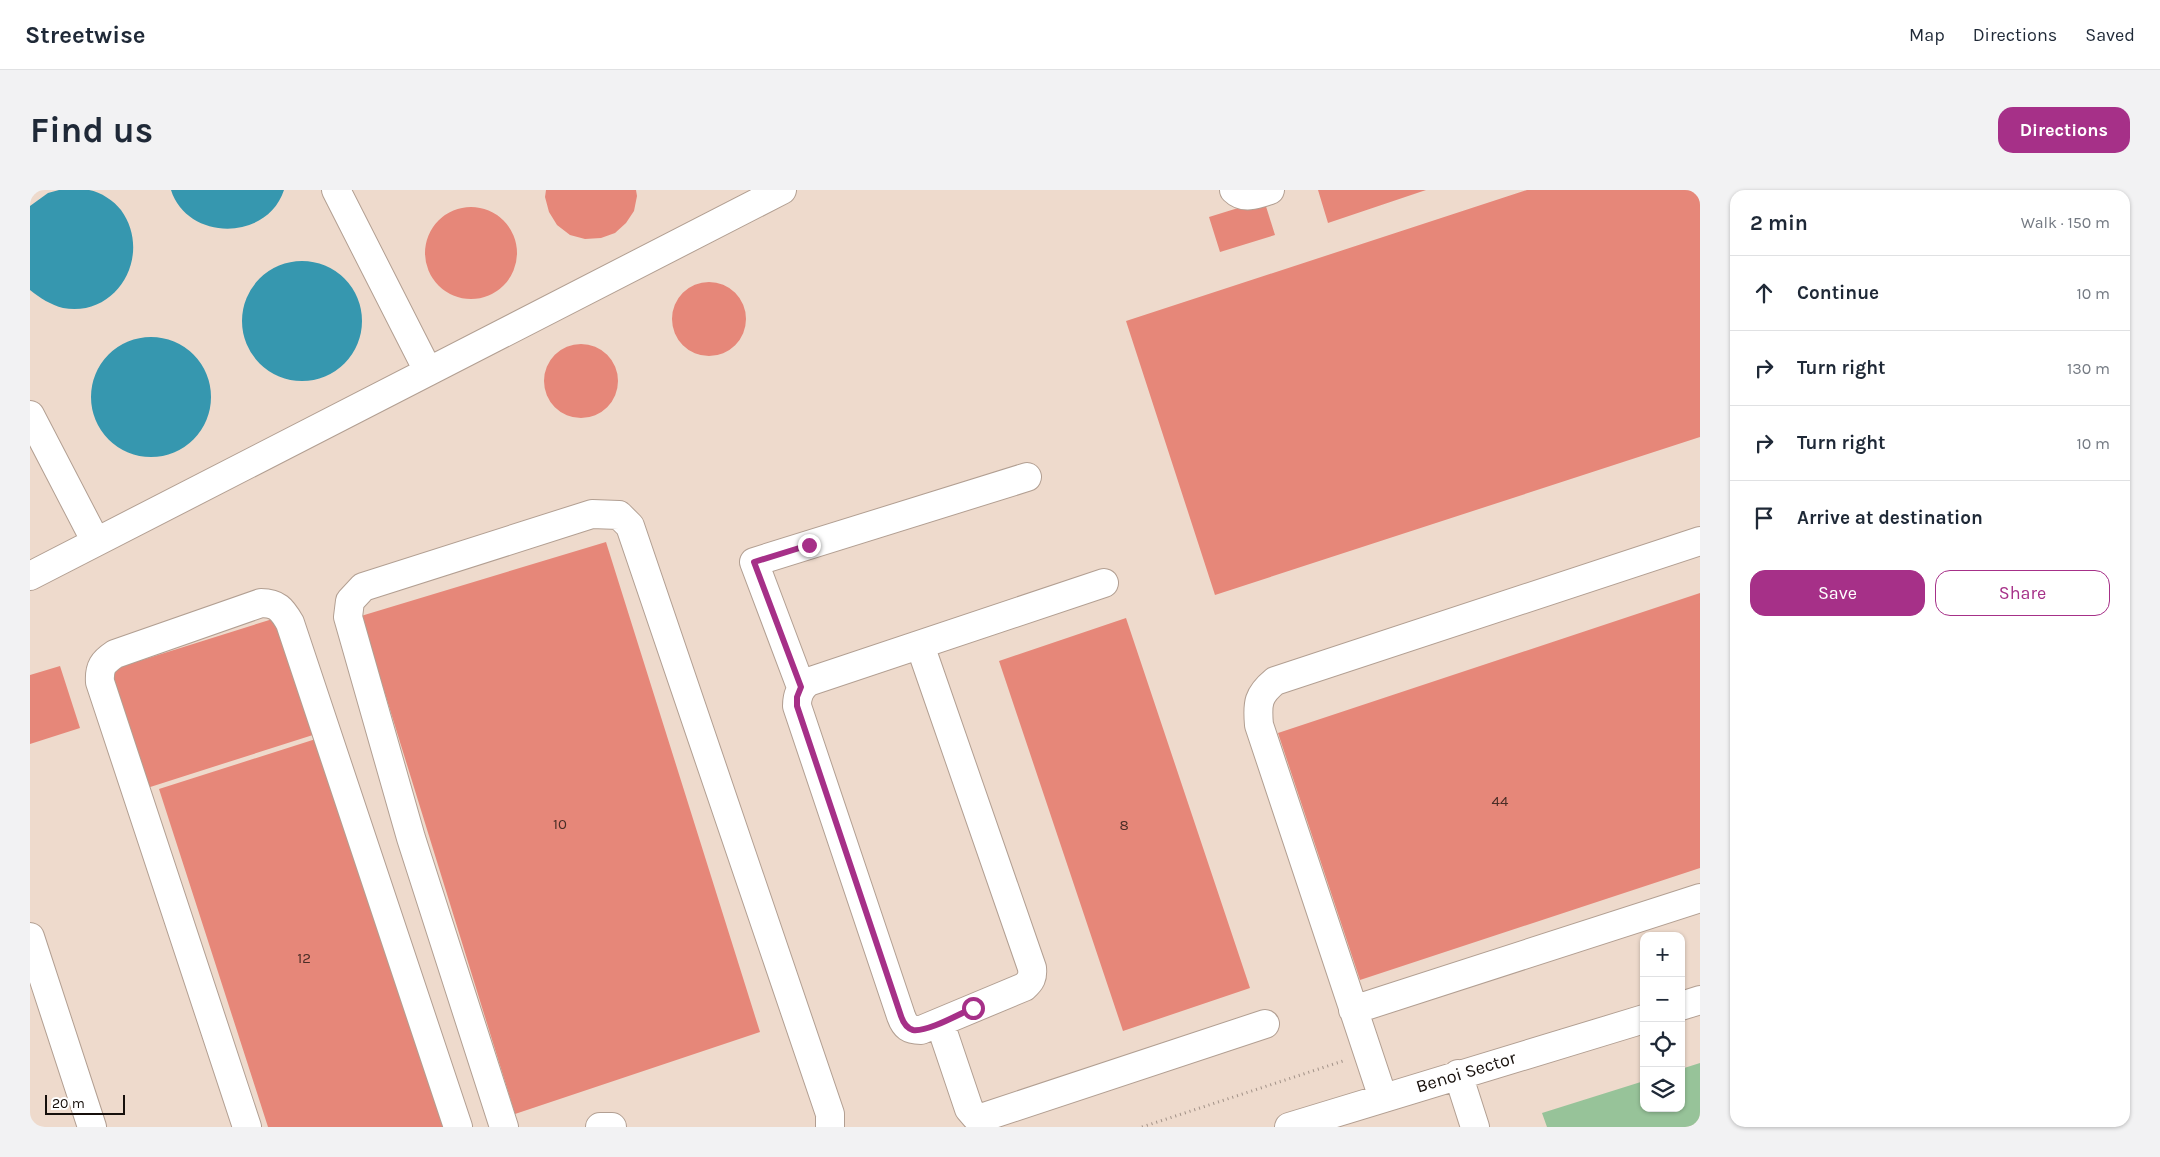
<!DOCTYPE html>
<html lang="en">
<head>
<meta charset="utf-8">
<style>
	body { margin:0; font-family:Karla,sans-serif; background:#f2f2f3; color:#1f2937 }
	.controls { position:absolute; right:15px; bottom:15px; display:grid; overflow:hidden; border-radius:10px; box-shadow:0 1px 4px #0004 }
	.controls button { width:45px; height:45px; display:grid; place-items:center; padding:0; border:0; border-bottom:1px solid #e0e1e3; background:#fff; color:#1f2937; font:25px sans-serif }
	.scale { position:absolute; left:15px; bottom:12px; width:80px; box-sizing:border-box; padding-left:5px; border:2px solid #160f0b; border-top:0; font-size:14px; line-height:18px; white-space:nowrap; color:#160f0b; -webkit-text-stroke:4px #fff; paint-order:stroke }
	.stop { position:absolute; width:15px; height:15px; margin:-11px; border:4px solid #a63088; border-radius:50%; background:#fff }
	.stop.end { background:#a63088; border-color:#fff; box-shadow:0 1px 5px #0008 }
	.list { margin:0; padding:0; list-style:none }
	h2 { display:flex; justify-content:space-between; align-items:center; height:65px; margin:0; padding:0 20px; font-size:21px }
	h2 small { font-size:16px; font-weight:400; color:#747a83 }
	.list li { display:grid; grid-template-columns:32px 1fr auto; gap:15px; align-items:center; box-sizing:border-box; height:75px; padding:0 20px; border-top:1px solid #e0e1e3 }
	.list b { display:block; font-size:19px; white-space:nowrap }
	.list em { font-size:16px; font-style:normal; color:#747a83 }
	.actions { display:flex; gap:10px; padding:15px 20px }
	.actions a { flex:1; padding:11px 0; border:1px solid #a63088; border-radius:15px; text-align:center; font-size:18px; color:#a63088 }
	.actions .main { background:#a63088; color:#fff }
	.icon { flex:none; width:28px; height:28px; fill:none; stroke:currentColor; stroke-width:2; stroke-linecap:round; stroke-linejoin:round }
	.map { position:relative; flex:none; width:1670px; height:937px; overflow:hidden; border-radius:15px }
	header { display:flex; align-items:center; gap:30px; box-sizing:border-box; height:70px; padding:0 25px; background:#fff; border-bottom:1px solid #e0e1e3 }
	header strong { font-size:24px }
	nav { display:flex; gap:28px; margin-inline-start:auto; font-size:18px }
	.intro { display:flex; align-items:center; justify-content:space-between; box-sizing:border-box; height:120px; padding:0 30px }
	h1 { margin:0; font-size:35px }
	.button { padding:12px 22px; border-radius:15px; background:#a63088; color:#fff; font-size:18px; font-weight:700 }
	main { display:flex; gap:30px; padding:0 30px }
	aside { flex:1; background:#fff; border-radius:15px; box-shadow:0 1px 4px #0004 }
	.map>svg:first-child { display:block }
	.green { fill:#97c399 }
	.water { fill:#3697af }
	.building { fill:#e68779 }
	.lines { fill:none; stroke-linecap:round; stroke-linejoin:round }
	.minor-casing { stroke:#b29f92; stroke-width:30 }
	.path { stroke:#a19187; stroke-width:3; stroke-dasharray:1 4; stroke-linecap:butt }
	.minor { stroke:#fff; stroke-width:28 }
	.route { stroke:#a63088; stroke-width:6 }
	.labels { text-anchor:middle; stroke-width:4; stroke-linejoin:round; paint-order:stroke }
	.number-label { font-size:15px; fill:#4a2d26 }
	.street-label { font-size:18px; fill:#160f0b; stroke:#fff }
</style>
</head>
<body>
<header>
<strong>Streetwise</strong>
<nav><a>Map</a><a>Directions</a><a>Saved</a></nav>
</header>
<div class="intro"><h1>Find us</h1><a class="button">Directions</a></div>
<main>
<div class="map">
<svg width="1670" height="937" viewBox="0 0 1670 937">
	<rect width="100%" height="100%" fill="#eedacc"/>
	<path class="green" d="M1670,873V937H1517L1512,923L1614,891V918H1651V879Z"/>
	<path class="water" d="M29,0C38,0 50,0 59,0C71,2 84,11 91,20C123,64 88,128 33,118C21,115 10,108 0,100V16L18,3Z
		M141,0H254C237,52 157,51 141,0Z
		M212 131a60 60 0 1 1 120 0a60 60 0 1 1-120 0Z
		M61 207a60 60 0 1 1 120 0a60 60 0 1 1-120 0Z"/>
	<path class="building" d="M516,0H606L607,6L604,21L596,33L585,43L571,48L555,49L540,45L527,35L519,22L515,7Z
		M1288,0H1396L1298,33Z
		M1497,0H1670V247L1185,405L1096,131Z
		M1234,10L1245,45L1190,62L1179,27Z
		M395 63a46 46 0 1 1 92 0a46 46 0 1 1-92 0Z
		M642 129a37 37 0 1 1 74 0a37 37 0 1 1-74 0Z
		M514 191a37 37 0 1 1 74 0a37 37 0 1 1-74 0Z
		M576,352L730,842L485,924L331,426Z
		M1670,403V678L1330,790L1248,543Z
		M249,427L286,544L114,599L77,481Z
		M1096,428L1220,798L1093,841L969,471Z
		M30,476L50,538L0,554V485Z
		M292,547L418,937H238L129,599Z"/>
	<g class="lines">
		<defs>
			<path id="minor" d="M306,0L398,181
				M1204,0C1214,10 1228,4 1240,0
				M0,225L66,352
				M0,386L752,0
				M890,455L1002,778C1003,787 1001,791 994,797L891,840C879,840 875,837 871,826L767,516C767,505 770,499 778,492L1074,393
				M771,497L724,372L997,287
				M0,747L62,937
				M1651,816L1670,810
				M1323,820L1670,708
				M910,833L939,919L945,926L954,927L1235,834
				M1428,884L1445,937
				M1353,908L1229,535C1227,513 1228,505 1245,491L1670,351
				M217,937L70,492C69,477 73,472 85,464L231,413C247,413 252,419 260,433L428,937
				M474,937L381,648L318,427L320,411L333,397L562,324L589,325L600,336L800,924V937
				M570,937H582
				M1259,937L1614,829"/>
		</defs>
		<use href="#minor" class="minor-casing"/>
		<path class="path" d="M1112,937L1313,871"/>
		<use href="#minor" class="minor"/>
	</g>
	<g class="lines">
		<path class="route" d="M779,355L724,372L771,497L767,507V516L871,826C873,832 876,838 883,840C898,842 929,824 943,818"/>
	</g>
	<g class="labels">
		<g class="number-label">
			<text x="1470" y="616">44</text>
			<text x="530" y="639">10</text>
			<text x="1094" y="640">8</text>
			<text x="274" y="773">12</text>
		</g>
		<g class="street-label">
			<text transform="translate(1436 882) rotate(-17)" y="6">Benoi Sector</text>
		</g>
	</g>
</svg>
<div class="controls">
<button>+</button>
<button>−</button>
<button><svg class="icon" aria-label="locate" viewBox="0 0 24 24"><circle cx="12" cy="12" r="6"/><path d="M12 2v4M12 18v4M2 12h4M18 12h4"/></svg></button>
<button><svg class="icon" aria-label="layers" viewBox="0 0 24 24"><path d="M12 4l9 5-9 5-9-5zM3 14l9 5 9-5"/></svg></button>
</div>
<div class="scale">20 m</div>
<div class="stop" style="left:943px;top:818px"></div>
<div class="stop end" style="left:779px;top:355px"></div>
</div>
<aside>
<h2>2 min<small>Walk · 150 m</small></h2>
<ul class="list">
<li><svg class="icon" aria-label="ahead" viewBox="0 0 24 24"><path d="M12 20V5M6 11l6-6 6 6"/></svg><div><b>Continue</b></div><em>10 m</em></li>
<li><svg class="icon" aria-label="right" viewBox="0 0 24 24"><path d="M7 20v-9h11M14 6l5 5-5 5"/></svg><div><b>Turn right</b></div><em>130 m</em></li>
<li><svg class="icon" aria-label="right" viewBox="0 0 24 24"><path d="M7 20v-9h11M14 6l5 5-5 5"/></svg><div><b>Turn right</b></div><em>10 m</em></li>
<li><svg class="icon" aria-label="arrive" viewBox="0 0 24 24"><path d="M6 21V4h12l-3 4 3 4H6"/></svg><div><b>Arrive at destination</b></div></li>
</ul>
<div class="actions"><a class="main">Save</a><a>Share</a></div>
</aside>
</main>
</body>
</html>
